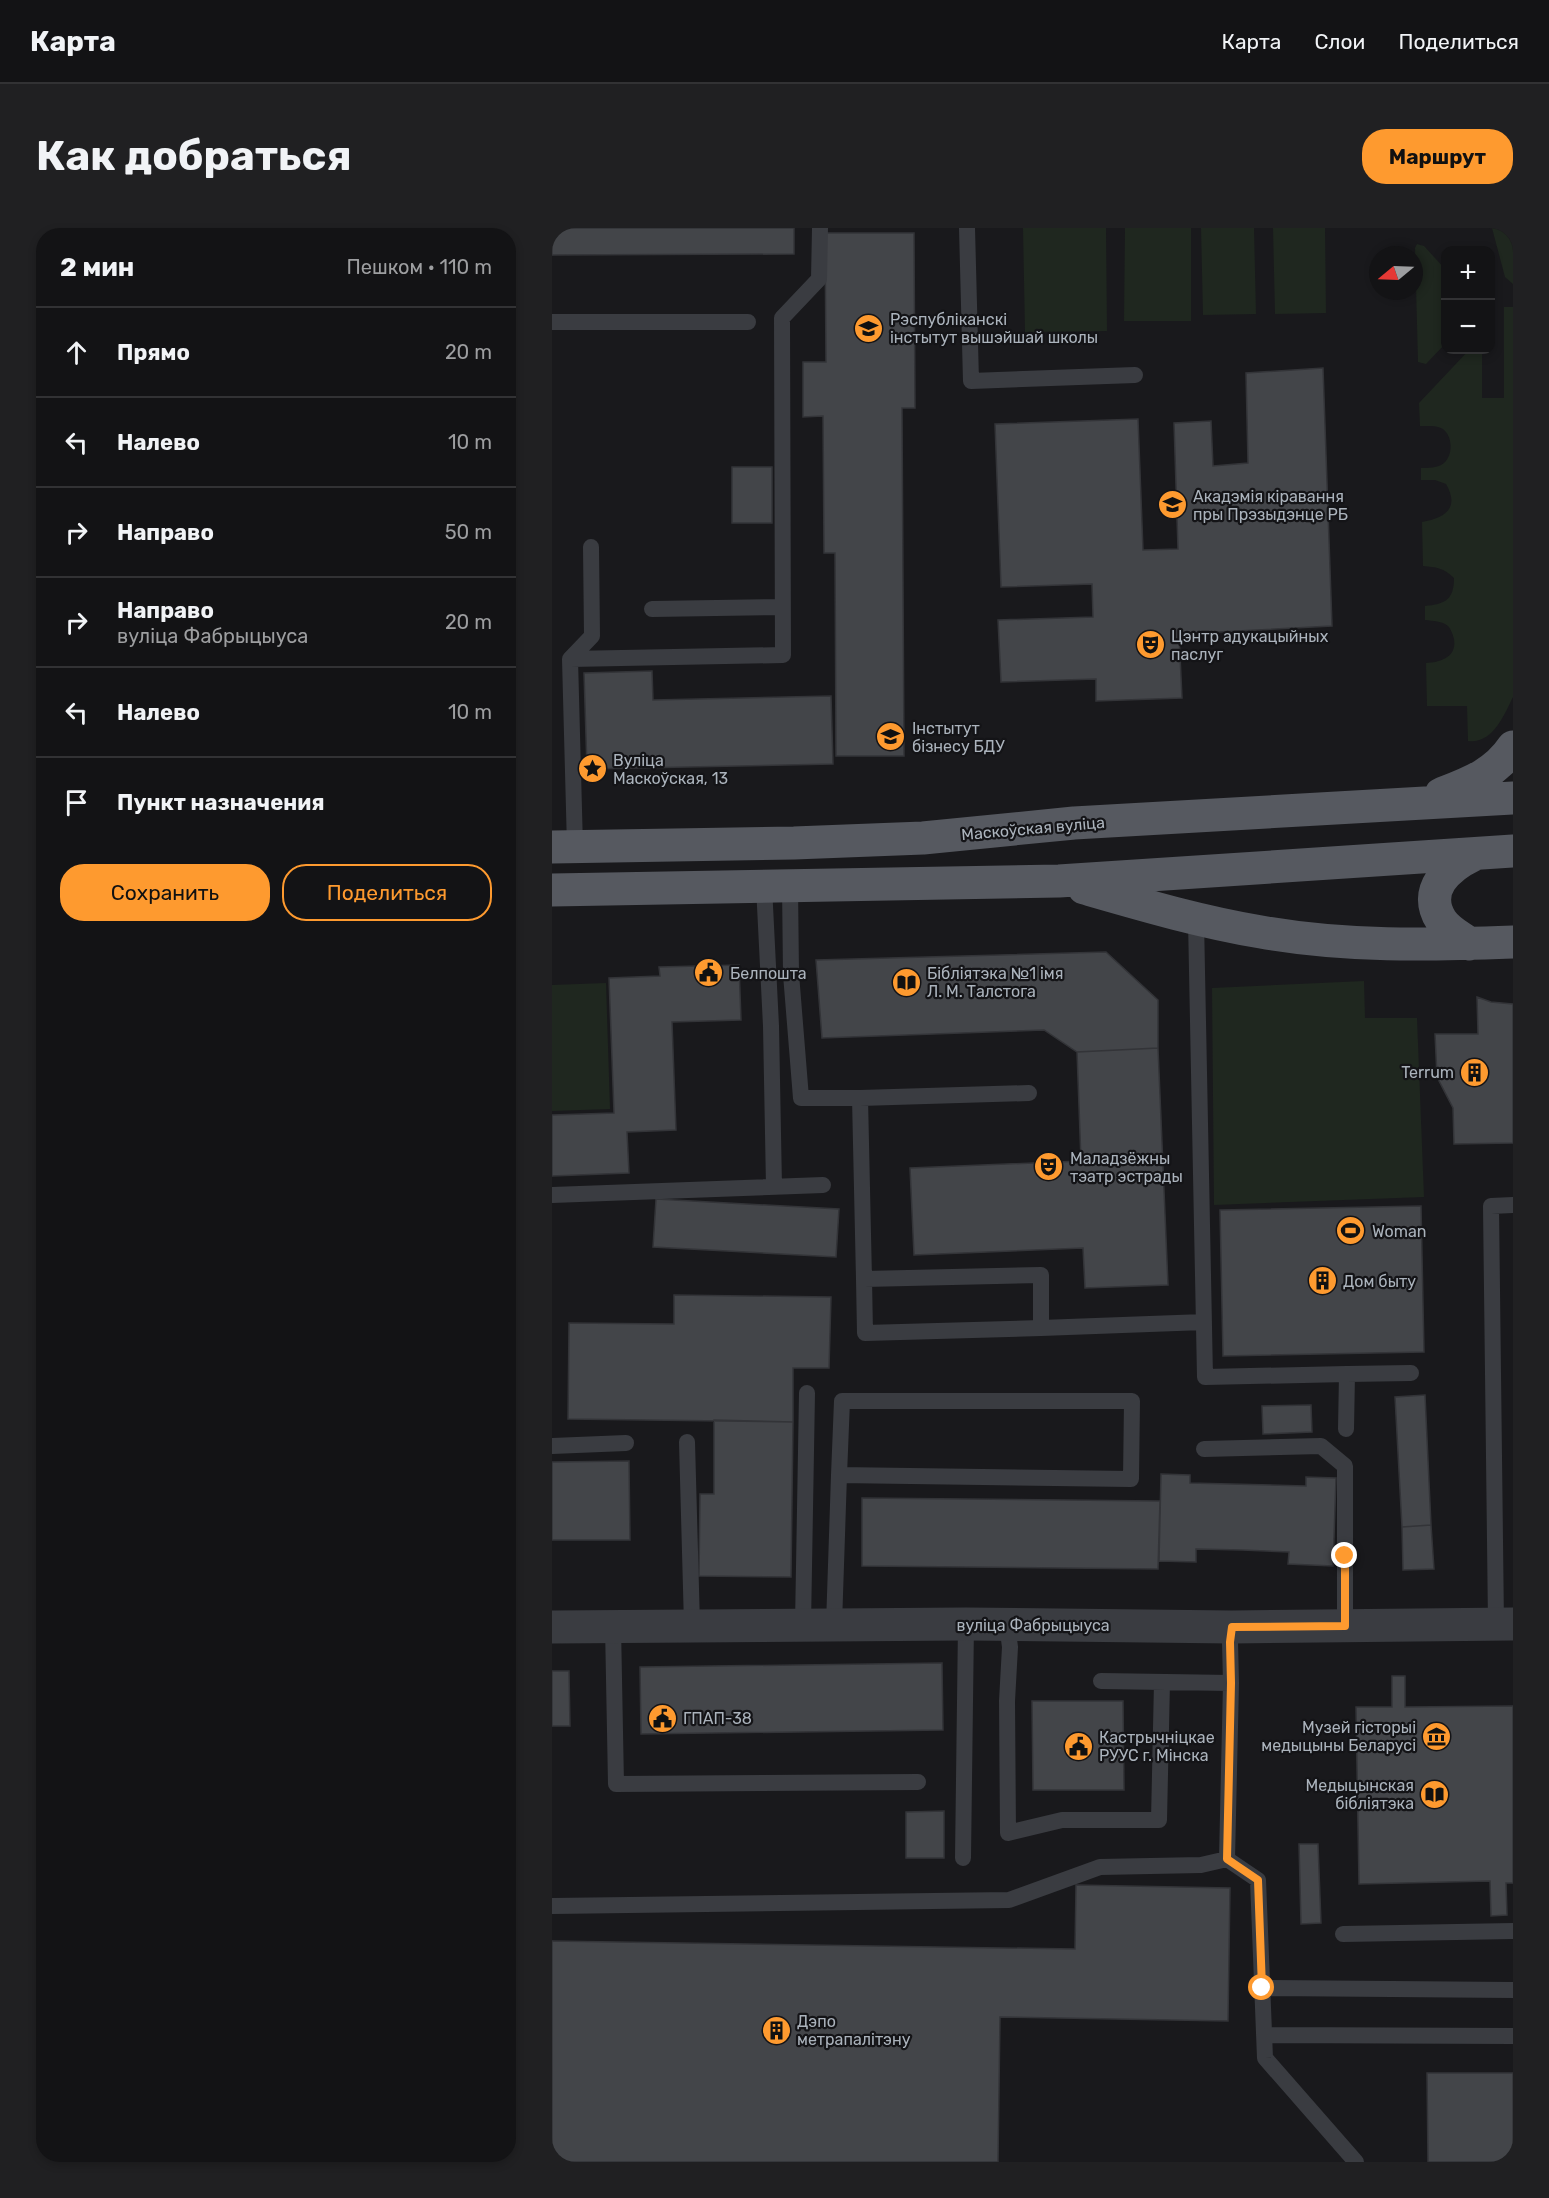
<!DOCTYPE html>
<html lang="ru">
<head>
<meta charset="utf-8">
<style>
	body { margin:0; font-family:Rubik,sans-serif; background:#202022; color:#f1f3f6 }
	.controls { position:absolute; right:18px; top:18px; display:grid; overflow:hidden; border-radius:12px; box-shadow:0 3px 9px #0003 }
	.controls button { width:54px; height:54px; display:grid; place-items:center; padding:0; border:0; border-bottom:2px solid #323234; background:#131315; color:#f1f3f6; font:30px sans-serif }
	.compass { position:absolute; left:817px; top:18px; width:54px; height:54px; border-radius:50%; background:#131315; box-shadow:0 3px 9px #0003; rotate:251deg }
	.stop { position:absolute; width:18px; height:18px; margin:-14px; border:4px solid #fe9a2f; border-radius:50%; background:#fff }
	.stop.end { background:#fe9a2f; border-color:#fff; box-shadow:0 2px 6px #0008 }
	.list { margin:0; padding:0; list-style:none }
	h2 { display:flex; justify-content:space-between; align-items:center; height:78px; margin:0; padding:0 24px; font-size:26px }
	h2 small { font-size:20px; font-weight:400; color:#9d9ea0 }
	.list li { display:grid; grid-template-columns:39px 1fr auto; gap:18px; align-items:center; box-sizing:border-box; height:90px; padding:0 24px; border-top:2px solid #323234 }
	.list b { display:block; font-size:22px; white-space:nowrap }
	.list p { margin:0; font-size:20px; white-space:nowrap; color:#9d9ea0 }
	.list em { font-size:20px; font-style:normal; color:#9d9ea0 }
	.actions { display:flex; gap:12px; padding:18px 24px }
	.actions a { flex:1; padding:14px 0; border:2px solid #fe9a2f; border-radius:24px; text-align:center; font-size:21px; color:#fe9a2f }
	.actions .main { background:#fe9a2f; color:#111 }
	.icon { flex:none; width:33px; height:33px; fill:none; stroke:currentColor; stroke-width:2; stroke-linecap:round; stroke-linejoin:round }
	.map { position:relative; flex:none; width:961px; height:1934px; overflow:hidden; border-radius:24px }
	header { display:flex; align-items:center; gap:36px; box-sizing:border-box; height:84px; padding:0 30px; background:#131315; border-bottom:2px solid #323234 }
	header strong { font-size:28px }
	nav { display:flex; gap:33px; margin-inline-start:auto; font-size:21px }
	.intro { display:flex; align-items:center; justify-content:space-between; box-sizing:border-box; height:144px; padding:0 36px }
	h1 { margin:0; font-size:42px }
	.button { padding:15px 27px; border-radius:24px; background:#fe9a2f; color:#111; font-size:21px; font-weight:700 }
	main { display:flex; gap:36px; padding:0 36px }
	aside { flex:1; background:#131315; border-radius:24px; box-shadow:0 3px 9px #0003 }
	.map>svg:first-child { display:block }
	.green { fill:#1f271f }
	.building { fill:#434549; stroke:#333438; stroke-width:1.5 }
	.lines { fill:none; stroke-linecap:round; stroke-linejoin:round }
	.service { stroke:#3a3c41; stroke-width:16 }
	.minor { stroke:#3a3c41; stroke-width:33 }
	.primary { stroke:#565960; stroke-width:33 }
	.route { stroke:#fe9a2f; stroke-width:8 }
	.labels { text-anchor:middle; stroke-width:4.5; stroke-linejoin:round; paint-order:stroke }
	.poi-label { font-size:16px; fill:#abb3bc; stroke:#141417; text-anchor:start }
	.street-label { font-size:16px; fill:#abb3bc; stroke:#141417 }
</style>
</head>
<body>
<header>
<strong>Карта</strong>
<nav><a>Карта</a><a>Слои</a><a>Поделиться</a></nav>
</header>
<div class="intro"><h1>Как добраться</h1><a class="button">Маршрут</a></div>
<main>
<aside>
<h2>2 мин<small>Пешком · 110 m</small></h2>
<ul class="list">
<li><svg class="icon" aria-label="ahead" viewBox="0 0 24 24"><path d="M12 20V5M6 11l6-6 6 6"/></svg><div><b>Прямо</b></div><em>20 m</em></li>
<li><svg class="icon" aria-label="left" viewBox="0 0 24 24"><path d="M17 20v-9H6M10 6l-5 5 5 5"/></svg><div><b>Налево</b></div><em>10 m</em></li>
<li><svg class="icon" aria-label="right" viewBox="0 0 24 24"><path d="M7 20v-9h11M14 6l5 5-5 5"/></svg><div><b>Направо</b></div><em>50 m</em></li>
<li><svg class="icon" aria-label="right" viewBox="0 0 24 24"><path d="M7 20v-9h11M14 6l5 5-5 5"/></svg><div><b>Направо</b><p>вуліца Фабрыцыуса</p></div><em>20 m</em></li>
<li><svg class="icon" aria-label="left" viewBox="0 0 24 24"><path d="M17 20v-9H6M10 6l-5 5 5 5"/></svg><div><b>Налево</b></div><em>10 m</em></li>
<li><svg class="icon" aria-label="arrive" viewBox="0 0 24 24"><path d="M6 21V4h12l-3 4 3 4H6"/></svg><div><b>Пункт назначения</b></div></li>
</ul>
<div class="actions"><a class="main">Сохранить</a><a>Поделиться</a></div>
</aside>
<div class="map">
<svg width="961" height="1934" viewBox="0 0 961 1934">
	<rect width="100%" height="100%" fill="#19191c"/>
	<path class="green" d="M471,0H554L555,103L473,104Z
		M573,0H639V93H572Z
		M649,0H702L704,86L651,87Z
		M721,0H773L774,85L723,86Z
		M940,0H961V56L953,49Z
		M865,16L872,18L893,41V116L874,136L866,134L863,20Z
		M952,79H961V469C952,487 941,516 916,513L915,478H875L874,435C889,434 905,429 902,411C901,407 899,401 896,398C890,393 881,393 873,392V378C893,376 902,372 902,350C892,340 884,339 871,338L870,294C893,290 908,280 894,256L883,252H869V240C876,240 886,240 892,235C901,227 901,209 891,201C885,197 875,198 868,198L867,175L917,122H930V170H952Z
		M812,753L813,790H865L872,969L662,977L660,760Z
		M54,755L58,881L0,883V757Z"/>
	<path class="building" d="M0,0H242V26L0,27Z
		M273,5H362L363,180H350L352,528H284L283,325H272L271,188L251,189V134H274Z
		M771,140L780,398L627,406L630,470L544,473V451L449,454L446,392L541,389L540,356L449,359L443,196L586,191L591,322L626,321L622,195L659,193L661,238L696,235L694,145Z
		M180,239H220V295H180Z
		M100,443L101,472L279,468L281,536L35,541L32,445Z
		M554,724L606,772V820L525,824L492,802L270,810L264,732Z
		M187,737L189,792L120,794L124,902L75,904L77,945L0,948V887L62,885L57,750L108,748L107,739Z
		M925,769L939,774L961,776V915L902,916L901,880L885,849L883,806H926Z
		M606,820L616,1057L533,1060L531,1020L362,1027L358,940L529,933L525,824Z
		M104,971L287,981L284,1029L101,1019Z
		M869,978L872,1124L671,1128L668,982Z
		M122,1067L279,1069L277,1140H241V1194L16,1191L17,1095L122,1096Z
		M873,1167L879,1297L850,1299L843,1169Z
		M759,1177L760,1204L711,1206L710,1178Z
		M162,1192L241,1194L239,1349L147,1348L148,1266H162Z
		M77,1233L78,1312H0V1234Z
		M609,1246L638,1247V1255L754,1258V1249L784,1250L781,1338L736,1336L737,1324L690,1322L644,1321V1334L607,1333Z
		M310,1270L608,1273L606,1341L310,1338Z
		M879,1297L882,1341L851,1342L850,1299Z
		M390,1435L391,1502L89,1506L88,1439Z
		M0,1443H17L18,1498H0Z
		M840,1448H853V1479L961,1478V1655H954L955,1687L939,1688L938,1653L807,1656L804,1479H840Z
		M480,1473H571L572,1562H481Z
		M392,1583V1630H354V1584Z
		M747,1616H766L769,1695L749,1696Z
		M524,1657L678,1660L676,1793L448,1789L446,1934H0V1713L523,1721Z
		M875,1845H961V1934H876Z"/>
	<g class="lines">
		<path class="service" d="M415,0L419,153L583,147
			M0,94H196
			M100,381L230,379
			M18,431L40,408L39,319
			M23,619L18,431L231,427L230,90L267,51L268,0
			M212,658L219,798L222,959
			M238,658L239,746L249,870H308L477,865
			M644,692L653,1149L795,1146L794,1201
			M308,870L312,1051L489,1047V1100L652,1094
			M0,967L271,957
			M312,1051L313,1105L489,1100
			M795,1146L859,1145
			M135,1214L140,1397
			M0,1218L74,1215
			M652,1221L769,1218L793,1238V1398
			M455,1396L458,1419L455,1473L456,1605L510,1592H607L610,1454
			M944,1396L939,978L961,977
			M251,1397L255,1165
			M282,1397L287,1247L579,1251L580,1173H290L287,1247
			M61,1398L64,1556L366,1554
			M549,1453L679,1455
			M411,1630L414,1396
			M675,1631L706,1652L713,1830L804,1934
			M0,1678L457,1672L548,1639L649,1637L675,1631L679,1455L678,1414L680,1399
			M791,1706L961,1703
			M710,1760L961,1762
			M712,1807L961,1808"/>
		<path class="minor" d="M0,1399L414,1396L680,1399L961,1396"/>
		<path class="primary" d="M889,566C917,555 943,546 961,519
			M0,619L242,615L371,610L522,595L961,570
			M532,660C591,677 649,694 709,704C793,719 877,717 961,714
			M0,662L507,653L961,623
			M918,716C909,709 896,703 889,692C870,662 896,639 921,627"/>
	</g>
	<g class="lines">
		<path class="route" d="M710,1760L706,1652L675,1631L679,1455L678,1414L680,1399L793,1398V1328"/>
	</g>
	<defs>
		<symbol id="university-disc" viewBox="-11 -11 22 22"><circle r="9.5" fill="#fe9a2f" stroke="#141417"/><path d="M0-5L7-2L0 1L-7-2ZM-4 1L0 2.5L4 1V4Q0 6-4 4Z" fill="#111"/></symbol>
		<symbol id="theatre-disc" viewBox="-11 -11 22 22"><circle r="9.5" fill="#fe9a2f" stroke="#141417"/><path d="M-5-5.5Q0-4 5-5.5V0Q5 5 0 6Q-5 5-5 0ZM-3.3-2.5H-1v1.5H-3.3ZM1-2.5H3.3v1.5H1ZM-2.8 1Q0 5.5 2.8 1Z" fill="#111"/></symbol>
		<symbol id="sight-disc" viewBox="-11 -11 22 22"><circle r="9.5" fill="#fe9a2f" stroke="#141417"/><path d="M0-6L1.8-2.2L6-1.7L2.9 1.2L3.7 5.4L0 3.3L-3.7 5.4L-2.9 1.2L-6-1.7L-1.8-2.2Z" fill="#111"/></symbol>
		<symbol id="civic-disc" viewBox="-11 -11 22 22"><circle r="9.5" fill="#fe9a2f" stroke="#141417"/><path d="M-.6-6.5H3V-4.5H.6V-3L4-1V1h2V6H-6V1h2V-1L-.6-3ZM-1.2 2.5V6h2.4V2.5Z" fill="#111"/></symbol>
		<symbol id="library-disc" viewBox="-11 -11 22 22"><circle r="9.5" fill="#fe9a2f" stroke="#141417"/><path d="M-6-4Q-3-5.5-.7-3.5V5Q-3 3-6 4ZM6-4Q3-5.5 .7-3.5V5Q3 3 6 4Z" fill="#111"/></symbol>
		<symbol id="building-disc" viewBox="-11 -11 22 22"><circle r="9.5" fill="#fe9a2f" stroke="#141417"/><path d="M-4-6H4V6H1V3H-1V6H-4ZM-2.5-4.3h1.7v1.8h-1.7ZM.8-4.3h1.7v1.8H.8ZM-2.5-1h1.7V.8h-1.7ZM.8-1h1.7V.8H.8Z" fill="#111"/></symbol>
		<symbol id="stadium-disc" viewBox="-11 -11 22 22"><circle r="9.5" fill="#fe9a2f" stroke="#141417"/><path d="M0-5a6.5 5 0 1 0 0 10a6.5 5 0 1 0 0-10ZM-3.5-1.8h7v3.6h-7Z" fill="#111"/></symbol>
		<symbol id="museum-disc" viewBox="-11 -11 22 22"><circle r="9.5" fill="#fe9a2f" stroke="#141417"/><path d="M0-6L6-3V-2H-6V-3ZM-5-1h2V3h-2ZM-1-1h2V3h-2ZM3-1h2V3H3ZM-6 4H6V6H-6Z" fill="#111"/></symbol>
	</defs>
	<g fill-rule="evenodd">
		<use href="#university-disc" x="300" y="84" width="33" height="33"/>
		<use href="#university-disc" x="604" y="260" width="33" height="33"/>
		<use href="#theatre-disc" x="582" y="400" width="33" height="33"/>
		<use href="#university-disc" x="322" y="492" width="33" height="33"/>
		<use href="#sight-disc" x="24" y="524" width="33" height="33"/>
		<use href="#civic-disc" x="140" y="728" width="33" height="33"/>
		<use href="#library-disc" x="338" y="738" width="33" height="33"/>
		<use href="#building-disc" x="906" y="828" width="33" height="33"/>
		<use href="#theatre-disc" x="480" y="922" width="33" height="33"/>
		<use href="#stadium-disc" x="782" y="986" width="33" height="33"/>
		<use href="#building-disc" x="754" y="1036" width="33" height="33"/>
		<use href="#civic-disc" x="94" y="1474" width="33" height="33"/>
		<use href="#museum-disc" x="868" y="1492" width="33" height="33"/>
		<use href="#civic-disc" x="510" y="1502" width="33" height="33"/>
		<use href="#library-disc" x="866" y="1550" width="33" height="33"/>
		<use href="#building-disc" x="208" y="1786" width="33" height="33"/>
	</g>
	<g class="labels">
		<g class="poi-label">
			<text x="338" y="97">Рэспубліканскі<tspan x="338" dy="18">інстытут вышэйшай школы</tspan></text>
			<text x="641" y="274">Акадэмія кіравання<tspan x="641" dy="18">пры Прэзыдэнце РБ</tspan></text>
			<text x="619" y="414">Цэнтр адукацыйных<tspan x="619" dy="18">паслуг</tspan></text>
			<text x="360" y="506">Інстытут<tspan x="360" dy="18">бізнесу БДУ</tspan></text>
			<text x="61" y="538">Вуліца<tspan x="61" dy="18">Маскоўская, 13</tspan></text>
			<text x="178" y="751">Белпошта</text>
			<text x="375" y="751">Бібліятэка №1 імя<tspan x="375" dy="18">Л. М. Талстога</tspan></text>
			<text x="902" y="850" text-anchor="end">Terrum</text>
			<text x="518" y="936">Маладзёжны<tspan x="518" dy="18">тэатр эстрады</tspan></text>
			<text x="820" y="1009">Woman</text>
			<text x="791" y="1059">Дом быту</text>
			<text x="131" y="1496">ГПАП-38</text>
			<text x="864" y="1505" text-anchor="end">Музей гісторыі<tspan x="864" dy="18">медыцыны Беларусі</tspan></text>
			<text x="547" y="1515">Кастрычніцкае<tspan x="547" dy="18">РУУС г. Мінска</tspan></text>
			<text x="862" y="1563" text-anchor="end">Медыцынская<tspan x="862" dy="18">бібліятэка</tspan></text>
			<text x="245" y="1799">Дэпо<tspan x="245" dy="18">метрапалітэну</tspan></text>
		</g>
		<g class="street-label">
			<text transform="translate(481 600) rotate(-5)" y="6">Маскоўская вуліца</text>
			<text x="481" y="1403">вуліца Фабрыцыуса</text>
		</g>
	</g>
</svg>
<div class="controls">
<button>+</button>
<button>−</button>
</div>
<svg class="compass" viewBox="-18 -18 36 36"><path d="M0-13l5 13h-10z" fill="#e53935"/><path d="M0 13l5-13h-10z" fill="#9d9ea0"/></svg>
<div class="stop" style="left:710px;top:1760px"></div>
<div class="stop end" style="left:793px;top:1328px"></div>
</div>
</main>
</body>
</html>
